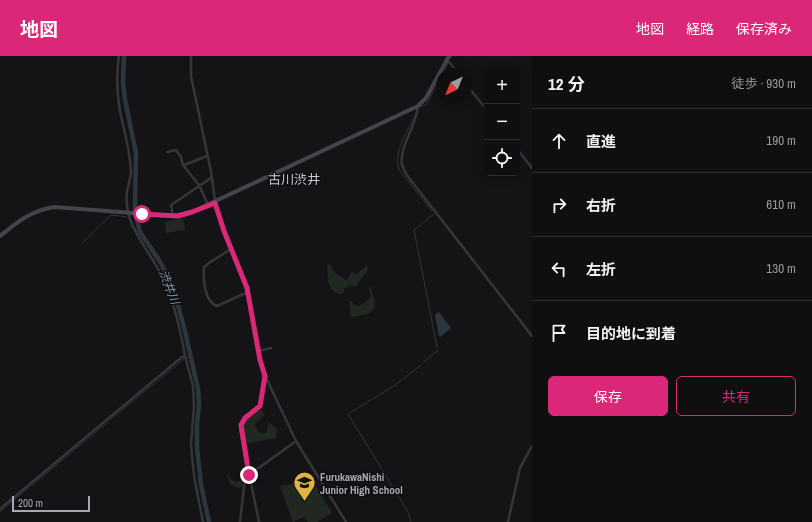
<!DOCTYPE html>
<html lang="ja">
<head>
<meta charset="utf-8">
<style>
	body { margin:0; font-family:"Archivo Narrow","Noto Sans JP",sans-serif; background:#1d1d1e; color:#f1f3f6 }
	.controls { position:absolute; right:12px; top:12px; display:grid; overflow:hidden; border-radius:6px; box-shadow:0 2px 10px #0003 }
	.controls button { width:36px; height:36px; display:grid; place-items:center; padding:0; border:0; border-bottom:1px solid #2f2f30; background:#0f0f10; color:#f1f3f6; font:20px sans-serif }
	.compass { position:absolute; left:436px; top:12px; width:36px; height:36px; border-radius:50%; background:#0f0f10; box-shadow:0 2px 10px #0003; rotate:223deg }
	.scale { position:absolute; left:12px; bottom:10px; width:78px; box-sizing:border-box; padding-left:4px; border:2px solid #a7aab5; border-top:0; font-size:11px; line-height:14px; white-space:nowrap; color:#a7aab5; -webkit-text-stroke:3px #0f0f11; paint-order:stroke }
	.stop { position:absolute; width:12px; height:12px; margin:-9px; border:3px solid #db2777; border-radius:50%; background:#fff }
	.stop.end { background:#db2777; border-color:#fff; box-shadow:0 1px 4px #0008 }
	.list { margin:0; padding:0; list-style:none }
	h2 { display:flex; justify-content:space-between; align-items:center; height:52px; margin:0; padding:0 16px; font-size:17px }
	h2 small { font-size:13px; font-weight:400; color:#9b9c9f }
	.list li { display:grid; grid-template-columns:26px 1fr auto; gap:12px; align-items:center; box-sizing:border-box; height:64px; padding:0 16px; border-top:1px solid #2f2f30 }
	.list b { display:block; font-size:15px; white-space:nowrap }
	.list em { font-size:13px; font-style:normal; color:#9b9c9f }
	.actions { display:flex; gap:8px; padding:12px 16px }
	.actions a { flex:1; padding:9px 0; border:1px solid #db2777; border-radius:6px; text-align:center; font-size:14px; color:#db2777 }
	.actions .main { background:#db2777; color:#fff }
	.icon { flex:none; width:22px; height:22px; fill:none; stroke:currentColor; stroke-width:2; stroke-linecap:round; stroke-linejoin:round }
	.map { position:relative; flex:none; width:532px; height:466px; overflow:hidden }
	header { display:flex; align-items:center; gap:24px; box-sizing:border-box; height:56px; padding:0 20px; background:#db2777; color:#fff }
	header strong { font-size:19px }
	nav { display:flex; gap:22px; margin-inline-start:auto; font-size:14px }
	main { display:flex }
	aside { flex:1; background:#0f0f10 }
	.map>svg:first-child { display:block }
	.green { fill:#212822 }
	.water { fill:#2e363d }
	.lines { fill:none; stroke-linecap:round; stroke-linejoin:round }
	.stream { stroke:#2e363d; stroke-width:1 }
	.river { stroke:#2e363d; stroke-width:4.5 }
	.street { stroke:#35363a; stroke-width:2.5 }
	.secondary { stroke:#44454a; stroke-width:4 }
	.route { stroke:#db2777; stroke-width:5 }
	.labels { text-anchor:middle; stroke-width:3; stroke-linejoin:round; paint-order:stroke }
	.poi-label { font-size:11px; font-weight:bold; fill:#a7aab5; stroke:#0f0f11; text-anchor:start }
	.water-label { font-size:12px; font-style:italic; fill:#8096ad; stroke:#0f0f11 }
	.quarter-label { font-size:13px; fill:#c8cad1; stroke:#0f0f11 }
</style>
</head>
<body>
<header>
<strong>地図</strong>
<nav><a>地図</a><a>経路</a><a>保存済み</a></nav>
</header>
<main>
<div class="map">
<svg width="532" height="466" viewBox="0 0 532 466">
	<rect width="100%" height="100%" fill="#141416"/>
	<path class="green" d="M183,162L185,174L166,177L165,166Z
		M330,208L336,218L346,224L348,222L352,215L355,218H357L367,209L368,214L355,231L350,229L344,233V236L342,238L335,237C325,225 329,223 327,209Z
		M370,231H371L375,248L374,252L368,258L352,261L350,258L349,245H351L356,250C362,250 368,245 371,240L369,233Z
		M259,354L262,355L265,359L255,368C256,373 259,379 266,377L269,366L278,374C276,377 277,379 276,382L245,388L243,379L244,366Z
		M228,419C231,424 235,428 241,424L242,419L247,420L243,430L239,432L230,428L227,420Z
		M313,425L332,457L317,466H308L304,461L293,466L280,430Z"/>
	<path class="water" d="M439,256L451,272L440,281L439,280L435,259Z"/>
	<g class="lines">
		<path class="stream" d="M450,3L452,0
			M443,18L448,7
			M422,50L426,49L442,19
			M416,56C410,74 391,95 400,115L432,155
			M133,155L135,151
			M434,158L414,174L437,291
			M82,187L111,159L127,161
			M187,302L190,301
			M424,306L438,294
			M110,364L184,303
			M31,430L108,366
			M0,456L28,432
			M411,466L408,456L348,358L394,330L421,309"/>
		<path class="river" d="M124,0L123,26L125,44L136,97L135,151L137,164L140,176L159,204L166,217L175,239L184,271L198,333L199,349L197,368V392L201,429L209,466"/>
		<path class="street" d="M191,0V20L211,116L216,152L224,175L247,232L262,311L269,328L296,385L346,466
			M446,4L450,7L459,18
			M466,28L487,54
			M418,50C417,69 399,90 402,109C403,112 405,115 406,118L532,280
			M517,93L532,112
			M167,96L176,94L181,101L183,109L199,129L208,149
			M184,109L207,100
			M173,160L171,149L211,122
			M231,193L209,207L204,211C203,223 204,245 217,250L248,236
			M259,295L271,292
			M185,300L193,330L194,350L191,389L194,420L203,466
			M0,453L182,301L185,300C180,270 173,240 158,213C149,196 136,181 130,163C127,155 126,143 127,136C128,129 130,124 131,118C131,96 124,76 120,55C117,37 116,18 119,0
			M240,466L244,430L249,419L296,385
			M259,466L240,373C241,361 253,358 260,350L265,320
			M508,466L520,412L532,390"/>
		<path class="secondary" d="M0,180C18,166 30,155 54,151L173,160L192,156L418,50L426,42L449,0"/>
	</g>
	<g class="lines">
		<path class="route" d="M142,158L178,160L192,156L215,147L224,175L247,232L260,304L265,320L260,350L245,362L241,369L249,419"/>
	</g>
	<defs>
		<symbol id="school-pin" viewBox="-11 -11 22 30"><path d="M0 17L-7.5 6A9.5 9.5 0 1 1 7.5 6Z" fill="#e2b43f" stroke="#0f0f11"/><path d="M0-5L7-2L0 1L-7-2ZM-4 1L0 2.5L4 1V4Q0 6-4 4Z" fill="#111"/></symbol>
	</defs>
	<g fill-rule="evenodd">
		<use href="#school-pin" x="292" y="414" width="25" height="34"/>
	</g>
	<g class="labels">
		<g class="poi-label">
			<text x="320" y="425">FurukawaNishi<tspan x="320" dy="13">Junior High School</tspan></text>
		</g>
		<g class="water-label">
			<text transform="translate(169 231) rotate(69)" y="4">渋井川</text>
		</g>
		<g class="quarter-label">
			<text x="294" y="128">古川渋井</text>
		</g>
	</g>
</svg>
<div class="controls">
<button>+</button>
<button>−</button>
<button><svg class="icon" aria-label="locate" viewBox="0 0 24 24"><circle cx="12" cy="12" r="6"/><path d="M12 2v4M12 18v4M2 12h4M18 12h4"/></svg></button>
</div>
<svg class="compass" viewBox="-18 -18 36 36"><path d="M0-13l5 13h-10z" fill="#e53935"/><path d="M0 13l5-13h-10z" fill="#9b9c9f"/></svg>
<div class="scale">200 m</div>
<div class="stop" style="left:142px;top:158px"></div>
<div class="stop end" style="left:249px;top:419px"></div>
</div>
<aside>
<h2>12 分<small>徒歩 · 930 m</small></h2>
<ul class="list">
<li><svg class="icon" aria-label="ahead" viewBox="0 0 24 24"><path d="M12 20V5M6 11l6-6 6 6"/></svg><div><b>直進</b></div><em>190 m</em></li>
<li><svg class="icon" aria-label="right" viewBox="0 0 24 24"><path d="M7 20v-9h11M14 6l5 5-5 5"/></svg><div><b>右折</b></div><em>610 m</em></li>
<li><svg class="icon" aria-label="left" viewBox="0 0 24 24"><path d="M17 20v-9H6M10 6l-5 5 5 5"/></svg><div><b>左折</b></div><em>130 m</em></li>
<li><svg class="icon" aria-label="arrive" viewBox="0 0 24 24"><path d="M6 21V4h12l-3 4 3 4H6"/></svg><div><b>目的地に到着</b></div></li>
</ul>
<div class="actions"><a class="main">保存</a><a>共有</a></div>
</aside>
</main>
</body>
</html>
